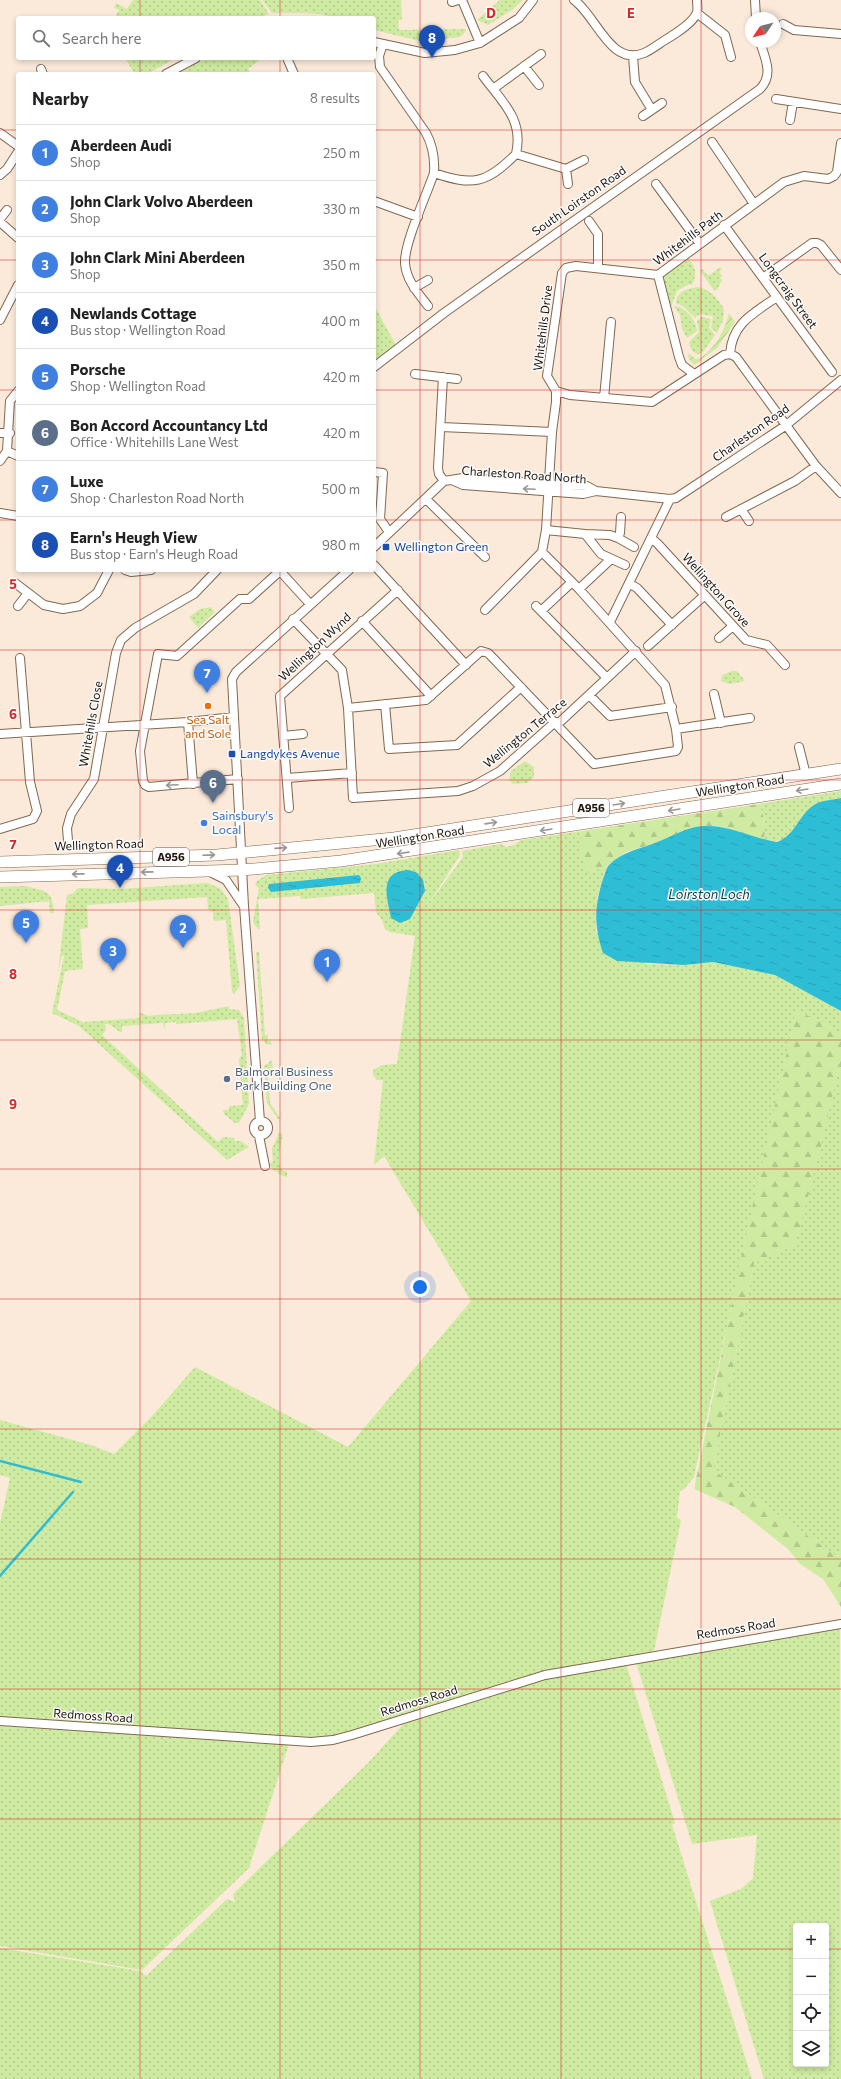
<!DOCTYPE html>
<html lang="en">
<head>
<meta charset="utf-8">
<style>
	body { margin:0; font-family:Commissioner,sans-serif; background:#f6f6f6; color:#222 }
	.controls { position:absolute; right:12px; bottom:12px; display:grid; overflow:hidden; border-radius:4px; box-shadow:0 2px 6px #0003 }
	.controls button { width:36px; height:36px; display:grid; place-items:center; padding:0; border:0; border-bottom:1px solid #e0e0e0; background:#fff; color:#222; font:20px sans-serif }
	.compass { position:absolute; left:745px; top:12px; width:36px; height:36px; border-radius:50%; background:#fff; box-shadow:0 2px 6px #0003; rotate:235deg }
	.you { position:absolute; left:420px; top:1287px; width:14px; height:14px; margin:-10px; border:3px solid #fff; border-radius:50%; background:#1a73e8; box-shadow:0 0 0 6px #1a73e833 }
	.badge { display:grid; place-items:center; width:26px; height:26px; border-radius:50%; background:#cb421c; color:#fff; font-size:13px; font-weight:700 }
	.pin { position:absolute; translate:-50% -33px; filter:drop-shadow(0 1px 2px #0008) }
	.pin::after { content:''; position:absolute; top:21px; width:14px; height:12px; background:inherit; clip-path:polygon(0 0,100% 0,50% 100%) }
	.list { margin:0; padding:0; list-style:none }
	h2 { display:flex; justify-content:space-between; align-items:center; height:52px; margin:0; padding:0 16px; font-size:17px }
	h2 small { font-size:13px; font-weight:400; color:#767676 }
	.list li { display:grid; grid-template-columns:26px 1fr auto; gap:12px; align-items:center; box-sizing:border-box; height:56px; padding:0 16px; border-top:1px solid #e0e0e0 }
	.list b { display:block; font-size:15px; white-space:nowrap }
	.list p { margin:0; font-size:13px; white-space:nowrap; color:#767676 }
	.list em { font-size:13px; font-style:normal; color:#767676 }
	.icon { flex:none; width:22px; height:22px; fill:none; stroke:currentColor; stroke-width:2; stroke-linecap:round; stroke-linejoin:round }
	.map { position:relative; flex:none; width:841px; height:2079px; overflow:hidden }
	.search { position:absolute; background:#fff; box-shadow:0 2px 6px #0003; left:16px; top:16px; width:360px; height:44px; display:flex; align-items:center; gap:10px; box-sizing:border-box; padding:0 14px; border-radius:4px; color:#767676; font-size:15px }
	.panel { position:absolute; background:#fff; box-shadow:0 2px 6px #0003; left:16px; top:72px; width:360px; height:500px; border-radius:4px }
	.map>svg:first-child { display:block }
	.grass { fill:url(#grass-dots); fill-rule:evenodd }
	.forest { fill:url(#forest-firs) }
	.garden { fill:url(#garden-furrows) }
	.water { fill:url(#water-ripples) }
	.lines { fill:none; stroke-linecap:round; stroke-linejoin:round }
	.stream { stroke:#2dbed6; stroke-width:2.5 }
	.minor-casing { stroke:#806850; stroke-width:10 }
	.major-casing { stroke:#806850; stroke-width:12 }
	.minor { stroke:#fff; stroke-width:8 }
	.major { stroke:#fff; stroke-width:11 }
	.oneway { stroke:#9a9691 }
	.grid { fill:none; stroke:#d62828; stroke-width:1; stroke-opacity:0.55 }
	.transit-dot { fill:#1a4fb4; stroke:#fbfbfb; stroke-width:1.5 }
	.food-dot { fill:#e8710a; stroke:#fbfbfb; stroke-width:1.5 }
	.shop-dot { fill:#3f7fe0; stroke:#fbfbfb; stroke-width:1.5 }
	.service-dot { fill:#5c6f8a; stroke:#fbfbfb; stroke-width:1.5 }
	.labels { text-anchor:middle; stroke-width:3; stroke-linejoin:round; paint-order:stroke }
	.shield { fill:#fbfbfb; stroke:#605a53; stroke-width:1 }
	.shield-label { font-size:11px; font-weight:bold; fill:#1e150b }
	.street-label { font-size:12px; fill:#1e150b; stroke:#fbfbfb }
	.transit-label { font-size:12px; fill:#164399; stroke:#fbfbfb; text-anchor:start }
	.food-label { font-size:12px; fill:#c56008; stroke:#fbfbfb }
	.shop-label { font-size:12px; fill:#366cbe; stroke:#fbfbfb; text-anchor:start }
	.service-label { font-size:12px; fill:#4e5e75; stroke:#fbfbfb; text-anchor:start }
	.water-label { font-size:13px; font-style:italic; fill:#003f49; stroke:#fbfbfb }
	.grid-label { font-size:13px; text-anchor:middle; font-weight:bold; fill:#d62828; stroke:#fbfbfb; stroke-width:3; stroke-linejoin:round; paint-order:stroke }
</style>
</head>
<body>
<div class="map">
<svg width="841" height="2079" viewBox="0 0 841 2079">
	<defs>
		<pattern id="grass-dots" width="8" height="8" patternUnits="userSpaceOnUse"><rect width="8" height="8" fill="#cfeaa1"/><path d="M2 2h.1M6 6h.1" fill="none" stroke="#b1c889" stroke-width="1.8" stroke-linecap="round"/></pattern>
		<pattern id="forest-firs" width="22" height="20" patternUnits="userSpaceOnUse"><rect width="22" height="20" fill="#cfeaa1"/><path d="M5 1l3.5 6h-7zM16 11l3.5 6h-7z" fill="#b1c889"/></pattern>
		<pattern id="garden-furrows" width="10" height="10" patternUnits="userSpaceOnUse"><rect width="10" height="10" fill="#cfeaa1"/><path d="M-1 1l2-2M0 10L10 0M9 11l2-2" fill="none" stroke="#b1c889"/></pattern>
		<pattern id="water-ripples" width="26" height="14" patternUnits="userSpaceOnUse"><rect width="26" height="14" fill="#2dbed6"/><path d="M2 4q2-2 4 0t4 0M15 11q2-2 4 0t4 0" fill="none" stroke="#28a2b6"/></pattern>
	</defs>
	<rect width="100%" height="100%" fill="#fbeada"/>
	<path class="grass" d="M133,0H260L269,14L257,18H115L119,10L114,8L116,3L127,9Z
		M262,0H401L402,20H398L399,30L466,29V31L460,37L420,41L374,30V18H335L321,14L304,13H272Z
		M500,0H523L512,10L488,25L477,20Z
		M125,58H176L147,74H135Z
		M206,58H262L248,69L251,74H178Z
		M689,259C696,268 697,275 692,285L689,284L677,291L670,309L662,280L664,274L679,263L682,264Z
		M720,267L722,269L719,272L722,276L720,278L722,280L717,290H714L700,271L703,269L707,275H710Z
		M698,287C709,289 719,299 724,309L723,320L717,333L711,328L713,316L700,314L695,318L683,306L676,303C676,292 688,288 698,287Z
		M374,305L398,349L374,367Z
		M674,306C685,306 697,321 697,331L687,338L682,329L680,315Z
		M702,317L711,319L709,328L715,335L702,353L697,354L692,351L689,342L699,332L697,321Z
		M211,607L215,612L198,628L189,617L200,609Z
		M732,671H737L745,681L730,684L721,681L722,675Z
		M525,761L534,767V777L527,783L513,784L509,779L511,771Z
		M841,791V798C828,800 817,803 807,812C789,828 796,845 764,840C766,826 765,817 759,804Z
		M582,831L588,873L607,866L597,897L596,932L647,964L684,965L713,962L775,975L841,1011V1033L835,1031L819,1020L796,1011L694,1477L685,1488L680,1491L677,1518L681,1520L654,1651L536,1673L367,1728L326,1739L0,1718V1523L10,1478L0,1475V1420L91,1445L114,1454L153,1415L195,1367L348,1447L471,1301L384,1156L374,1165L383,1080H377L373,1075V1070L382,1065L397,1064L415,936L390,932L385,929L382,920L376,912L374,893L301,899L300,896L258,899L260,929H258L253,922L259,888L255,885L257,881L266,875L376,864L459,850L460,855L428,905L463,857L462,851L501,844L506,847L514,845L521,840Z
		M208,883L221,889L228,899L240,986L234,994L232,992L226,920L214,921L213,913L208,909L207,897L87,905L88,928L80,929L83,969L65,971L57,1010L83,1022L140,1018L139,1012L148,1016L155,1015L196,1013L229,1006V1009L239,1010L244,1018L249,1104L239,1123H235L224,1114L223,1110H229V1106L243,1105L239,1059L242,1055L237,1019L176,1024V1022L165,1023V1030L163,1023L122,1026V1032H120L109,1024H105L106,1030L102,1035L218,1142L223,1137L234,1138L235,1141H241L249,1147L227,1160L79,1026L52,1013L64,956L62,955L58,972L67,895L72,894L78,888L120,889Z
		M25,886C45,891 53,890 54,913H50L49,901L0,906V887Z
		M256,952H259L265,1035H268V1041H271L272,1045L266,1044L262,1039Z
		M272,1060L273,1070L298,1069L266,1072V1076H268L270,1103L281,1119H278L267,1103L264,1066Z
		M841,1071V1559L713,1470L754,1263L795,1245L838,1072Z
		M279,1133H282C284,1145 273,1158 283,1171H287V1177L282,1176L271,1168L270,1163L273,1162L272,1149Z
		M840,1628L841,2079H764L710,1901L741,1889L753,1878L757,1835L692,1844L636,1662ZM796,1926H826V2064H796Z
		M626,1664L675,1823L672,1825L752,2079H0V1948L140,1971L146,1976L227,1899L235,1902L233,1894L368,1763L406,1721L551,1677Z
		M0,1726L289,1744L249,1868L142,1970L0,1946Z"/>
	<path class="forest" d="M759,804C765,817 766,826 764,840L727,828L703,826L692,828L655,843L626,852L607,866L588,873L581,855L582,831Z
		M796,1011L819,1020L835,1031L841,1033V1071L838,1072L817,1163L795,1245L754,1263L713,1470L841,1559V1607L823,1579L800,1564L788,1549L735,1507L694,1489L743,1249Z"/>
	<path class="garden" d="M729,313L735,322L717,348L694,365L689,359L688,353L696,359C712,356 726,328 729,313Z"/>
	<path class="water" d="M841,798V1011L775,975L713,962L684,965L617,961L603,953C594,926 594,907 603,879C605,875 606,868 609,865C622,852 638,849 655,843C671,837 686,827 703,826C730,825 752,838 777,842C797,834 798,815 814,805C822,800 832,800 841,798Z
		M408,870L416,872L423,880L425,891L410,919L400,923L391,918C387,897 378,872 408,870Z
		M359,875L361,878L360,883L271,892L268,888L269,884Z"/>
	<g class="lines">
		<path class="stream" d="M0,1461L81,1482
			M0,1576L73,1492"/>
		<defs>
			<path id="minor" d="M462,0L480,43
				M574,0C596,15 610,67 644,53C653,49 661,42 670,37C678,32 694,22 697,12C698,9 697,4 697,0
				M755,0L756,18
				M452,2L458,0
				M697,13L725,35L731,57
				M783,24L794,30L841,34
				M374,42L425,53L455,50L480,43L519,18L533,0
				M383,44L379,56L380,67L426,133C433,146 435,158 434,173C427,194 404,243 405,263C406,280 418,293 428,306
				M633,56L635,82L652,110
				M287,58L294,74
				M524,66L539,85
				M41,69L43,74
				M166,74L196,58
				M493,89L541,54
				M776,99L841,109
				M643,116L662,103
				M790,120L793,102
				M0,133L18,146
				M712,142L754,204
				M516,154L566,169L584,160
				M566,169L568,184
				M434,173C473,186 486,184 516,154C524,119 502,102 483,76
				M0,175L7,169L18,152
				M656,184L700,244
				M374,201L418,217
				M0,219L7,210
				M589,221L598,234V268
				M0,222L18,238
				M724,225L832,372
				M763,278L812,243H817L821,245L841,270
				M414,288L428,280
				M0,320L18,285
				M730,354L736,357L816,466L841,493
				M730,354C732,323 754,313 777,297
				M374,367L444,313L760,89C774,75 765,58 760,42
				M415,374L457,379
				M694,374L682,365L679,357L658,275L784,182L804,176L828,179L834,176L837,172L841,143
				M443,377L438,468L439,474L444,481
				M556,391L570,395L652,402L724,355L730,354
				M604,398L611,322
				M441,427L552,432
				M0,433H10
				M7,451L18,456
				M0,461L7,451L10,401L18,391
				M374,472L383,473L380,519L389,532
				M452,480L463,485L583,494L596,491L670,499L676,498L785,426L841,380
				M426,499L485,557
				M741,509L749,521
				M0,513L18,516
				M726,517L795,481L816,466
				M546,530L585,534L601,554L625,565
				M585,534L610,535L618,538L620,533L621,517
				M618,538L634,547
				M651,538L657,543L746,640L767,645L785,665
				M374,547L444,481L463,478L587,486L596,491
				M374,565L466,665
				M125,570L131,572L151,570
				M280,571L310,604
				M15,583L44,605L63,609L80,606L97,593L109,570
				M630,584L637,588L672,625
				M579,589L611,559
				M18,606L28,593
				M536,606L607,678
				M485,610L542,552L546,530L552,432L556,402V391L547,376L562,273L566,268L576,266L658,275
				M541,611L572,582
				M293,619L342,670L348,708L353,798L458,791L473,786L500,771L554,723L561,721L636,651
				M362,621L431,696
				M610,622L670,499
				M719,638L733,626
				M648,646L705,595
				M714,694L721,723
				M589,695L610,716L672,707
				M385,704L389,749L457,745L521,687
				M348,708L426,700L481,651L488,653L493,658L594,764L676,751L678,747L676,729L665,685L579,589L542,552
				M188,722L193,784
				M676,729L750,718
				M0,734L188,722L234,717
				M283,736L303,734
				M799,747L806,775
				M287,778L352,773
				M238,779L149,787L145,785L143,781L140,751L158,654L177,656L240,599H249L281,570
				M289,808L280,696L398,590
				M0,829L33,819L37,811L30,782L20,658
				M68,841L67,828L71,814L94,779L116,653L121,640L135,628L194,594L217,570
				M212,873L226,880L243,905
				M254 1128a7 7 0 1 1 14 0a7 7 0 1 1-14 0Z
				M260,1121L244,906L232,679L236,672L349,570
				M259,1136L265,1166
				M0,1721L311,1742L333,1740L352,1735L545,1675L841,1624"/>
			<path id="major" d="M0,862L217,855L394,838L841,769
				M0,877L242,870L341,861L841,784"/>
		</defs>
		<use href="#minor" class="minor-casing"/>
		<use href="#major" class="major-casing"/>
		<use href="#minor" class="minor"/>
		<use href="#major" class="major"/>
	</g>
	<defs><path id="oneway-shaft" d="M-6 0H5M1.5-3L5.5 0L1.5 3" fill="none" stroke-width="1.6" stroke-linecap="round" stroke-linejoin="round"/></defs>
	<g class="oneway">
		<use href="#oneway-shaft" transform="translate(529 489) rotate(-177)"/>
		<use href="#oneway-shaft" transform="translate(172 785) rotate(177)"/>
		<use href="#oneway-shaft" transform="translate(802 790) rotate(171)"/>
		<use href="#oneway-shaft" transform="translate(619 804) rotate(-9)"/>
		<use href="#oneway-shaft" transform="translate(674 810) rotate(171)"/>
		<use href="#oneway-shaft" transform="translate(491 823) rotate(-8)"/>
		<use href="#oneway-shaft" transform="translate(546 830) rotate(171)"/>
		<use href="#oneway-shaft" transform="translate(281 848) rotate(-4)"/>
		<use href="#oneway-shaft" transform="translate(403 853) rotate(172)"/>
		<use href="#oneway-shaft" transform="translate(209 855) rotate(-2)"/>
		<use href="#oneway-shaft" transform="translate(147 872) rotate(179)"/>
		<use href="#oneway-shaft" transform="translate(78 874) rotate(179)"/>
	</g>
	<path class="grid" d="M140,0V18M280,0V18M420,0V2079M561,0V2079M701,0V2079M140,58V74M280,58V74M0,130H18M374,130H841M0,260H18M374,260H841M0,390H18M374,390H841M0,520H18M374,520H841M140,570V2079M280,570V2079M0,650H841M0,780H841M0,910H841M0,1040H841M0,1169H841M0,1299H841M0,1429H841M0,1559H841M0,1689H841M0,1819H841M0,1949H796M826,1949H841"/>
	<g class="transit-dot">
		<rect x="382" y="543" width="8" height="8" rx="2"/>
		<rect x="228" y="750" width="8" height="8" rx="2"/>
	</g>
	<circle class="food-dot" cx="208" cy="706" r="4"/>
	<circle class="shop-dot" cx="204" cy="823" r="4"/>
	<circle class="service-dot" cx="227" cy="1079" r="4"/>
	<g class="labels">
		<g class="shield">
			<rect x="573" y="799" width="36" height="18" rx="3"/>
			<rect x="153" y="848" width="36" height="18" rx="3"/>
		</g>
		<g class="shield-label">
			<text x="591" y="812">A956</text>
			<text x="171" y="861">A956</text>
		</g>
		<g class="street-label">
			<text transform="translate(579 201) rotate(-35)" y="4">South Loirston Road</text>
			<text transform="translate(688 238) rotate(-37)" y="4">Whitehills Path</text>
			<text transform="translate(788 291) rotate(54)" y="4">Longcraig Street</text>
			<text transform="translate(543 328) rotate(-83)" y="4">Whitehills Drive</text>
			<text transform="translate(751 433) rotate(-35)" y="4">Charleston Road</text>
			<text transform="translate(524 475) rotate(4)" y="4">Charleston Road North</text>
			<text transform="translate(716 590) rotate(48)" y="4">Wellington Grove</text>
			<text transform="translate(315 647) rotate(-43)" y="4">Wellington Wynd</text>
			<text transform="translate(91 724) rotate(-80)" y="4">Whitehills Close</text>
			<text transform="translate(525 733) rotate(-39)" y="4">Wellington Terrace</text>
			<text transform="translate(740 786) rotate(-9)" y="4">Wellington Road</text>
			<text transform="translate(420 837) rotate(-9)" y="4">Wellington Road</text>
			<text transform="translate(99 845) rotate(-2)" y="4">Wellington Road</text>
			<text transform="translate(736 1629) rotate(-9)" y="4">Redmoss Road</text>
			<text transform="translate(419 1701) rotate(-17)" y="4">Redmoss Road</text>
			<text transform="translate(93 1716) rotate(4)" y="4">Redmoss Road</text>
		</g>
		<g class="transit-label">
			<text x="394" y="551">Wellington Green</text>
			<text x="240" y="758">Langdykes Avenue</text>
		</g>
		<g class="food-label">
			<text x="208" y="724">Sea Salt<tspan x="208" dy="14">and Sole</tspan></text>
		</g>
		<g class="shop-label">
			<text x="212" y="820">Sainsbury's<tspan x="212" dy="14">Local</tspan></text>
		</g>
		<g class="service-label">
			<text x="235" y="1076">Balmoral Business<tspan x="235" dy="14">Park Building One</tspan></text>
		</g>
		<g class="water-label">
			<text x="709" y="899">Loirston Loch</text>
		</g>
	</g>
	<g class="grid-label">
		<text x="491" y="18">D</text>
		<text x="631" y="18">E</text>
		<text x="13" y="589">5</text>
		<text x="13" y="719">6</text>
		<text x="13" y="849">7</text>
		<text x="13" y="979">8</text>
		<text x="13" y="1109">9</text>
	</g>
</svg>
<div class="controls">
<button>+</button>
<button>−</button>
<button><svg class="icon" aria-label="locate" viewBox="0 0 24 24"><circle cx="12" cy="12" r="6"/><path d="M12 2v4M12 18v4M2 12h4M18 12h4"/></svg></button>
<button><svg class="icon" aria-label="layers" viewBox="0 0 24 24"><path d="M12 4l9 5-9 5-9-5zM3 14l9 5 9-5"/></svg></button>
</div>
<svg class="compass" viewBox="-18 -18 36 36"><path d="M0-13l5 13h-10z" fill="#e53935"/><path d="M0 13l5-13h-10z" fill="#767676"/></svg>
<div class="you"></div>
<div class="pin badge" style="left:327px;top:982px;background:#3f7fe0">1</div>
<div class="pin badge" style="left:183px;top:948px;background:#3f7fe0">2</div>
<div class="pin badge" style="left:113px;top:971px;background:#3f7fe0">3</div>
<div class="pin badge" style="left:120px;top:888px;background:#1a4fb4">4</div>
<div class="pin badge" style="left:26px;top:943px;background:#3f7fe0">5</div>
<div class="pin badge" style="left:213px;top:803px;background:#5c6f8a">6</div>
<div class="pin badge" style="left:207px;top:693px;background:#3f7fe0">7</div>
<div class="pin badge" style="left:432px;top:58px;background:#1a4fb4">8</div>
<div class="search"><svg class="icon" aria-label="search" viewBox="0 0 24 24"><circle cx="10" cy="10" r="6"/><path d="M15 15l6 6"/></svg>Search here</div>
<section class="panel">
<h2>Nearby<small>8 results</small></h2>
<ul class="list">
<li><span class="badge" style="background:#3f7fe0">1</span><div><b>Aberdeen Audi</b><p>Shop</p></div><em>250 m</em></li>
<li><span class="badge" style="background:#3f7fe0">2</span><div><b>John Clark Volvo Aberdeen</b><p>Shop</p></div><em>330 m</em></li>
<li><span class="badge" style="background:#3f7fe0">3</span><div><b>John Clark Mini Aberdeen</b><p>Shop</p></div><em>350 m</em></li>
<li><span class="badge" style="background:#1a4fb4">4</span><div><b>Newlands Cottage</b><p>Bus stop · Wellington Road</p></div><em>400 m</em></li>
<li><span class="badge" style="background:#3f7fe0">5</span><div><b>Porsche</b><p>Shop · Wellington Road</p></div><em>420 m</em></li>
<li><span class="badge" style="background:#5c6f8a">6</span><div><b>Bon Accord Accountancy Ltd</b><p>Office · Whitehills Lane West</p></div><em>420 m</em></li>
<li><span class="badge" style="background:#3f7fe0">7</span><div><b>Luxe</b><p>Shop · Charleston Road North</p></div><em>500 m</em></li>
<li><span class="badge" style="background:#1a4fb4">8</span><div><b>Earn's Heugh View</b><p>Bus stop · Earn's Heugh Road</p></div><em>980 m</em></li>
</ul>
</section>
</div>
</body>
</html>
